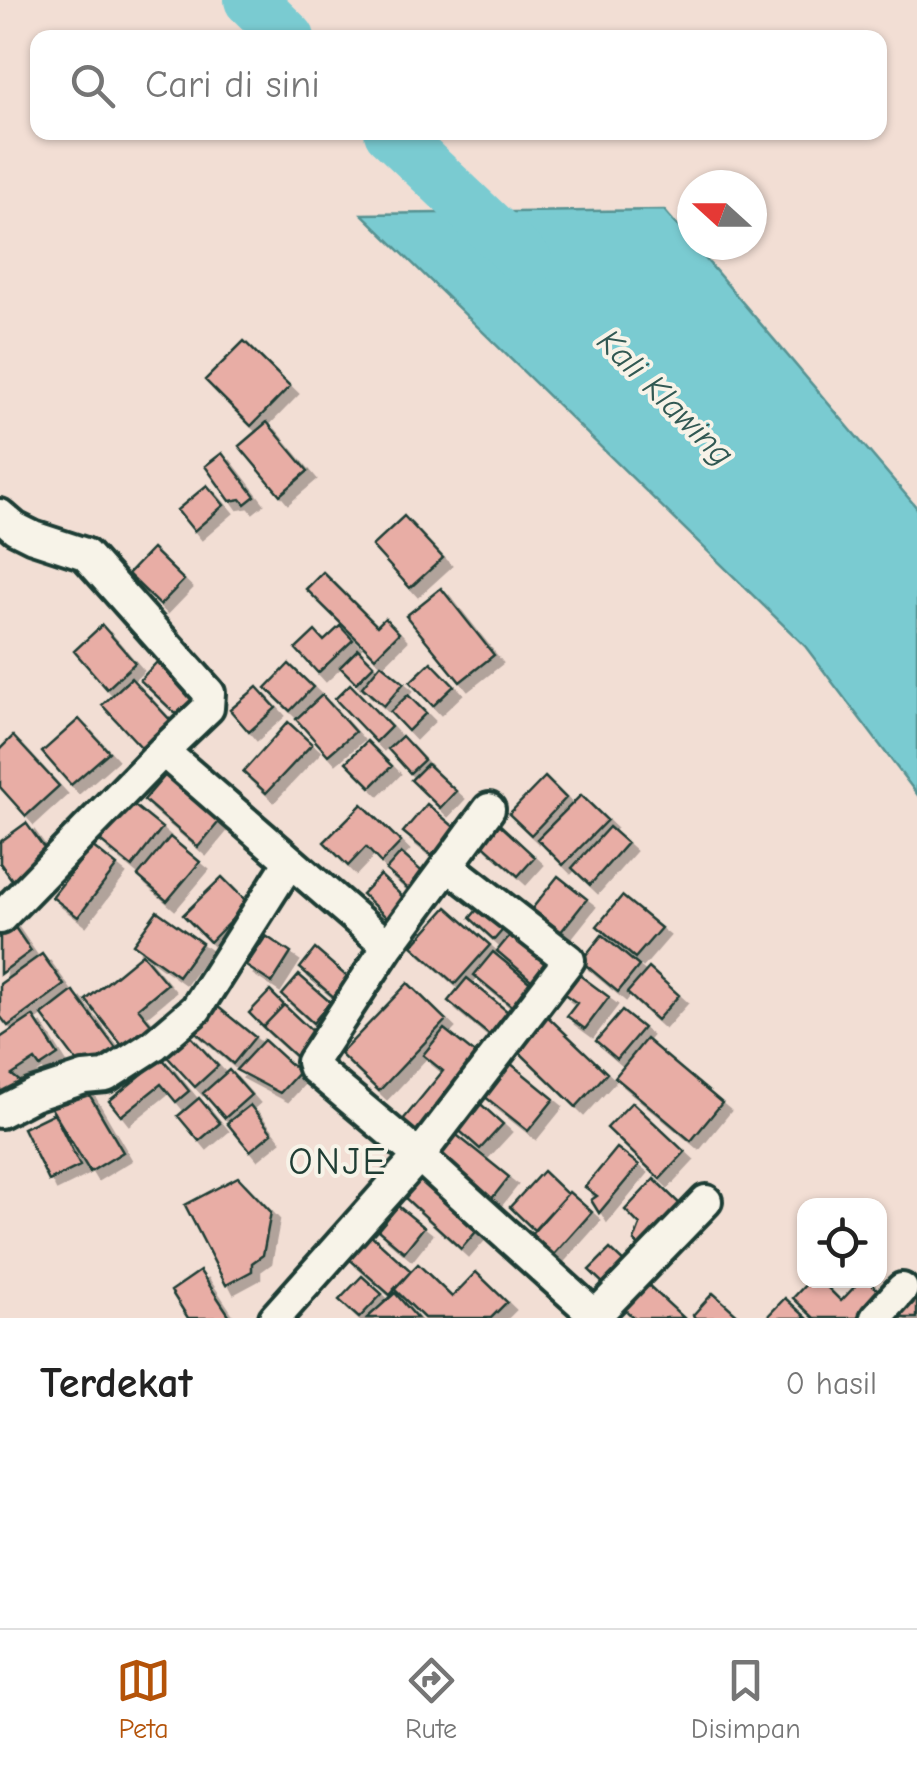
<!DOCTYPE html>
<html lang="id">
<head>
<meta charset="utf-8">
<style>
	body { margin:0; font-family:"Comic Neue",sans-serif; background:#f2f2f2; color:#222 }
	.controls { position:absolute; right:30px; bottom:30px; display:grid; overflow:hidden; border-radius:20px; box-shadow:0 2px 8px #0004 }
	.controls button { width:90px; height:90px; display:grid; place-items:center; padding:0; border:0; border-bottom:2px solid #e0e0e0; background:#fff; color:#222; font:50px sans-serif }
	.compass { position:absolute; left:677px; top:170px; width:90px; height:90px; border-radius:50%; background:#fff; box-shadow:0 2px 8px #0004; rotate:291deg }
	.list { margin:0; padding:0; list-style:none }
	h2 { display:flex; justify-content:space-between; align-items:center; height:130px; margin:0; padding:0 40px; font-size:42px }
	h2 small { font-size:32px; font-weight:400; color:#767676 }
	.icon { flex:none; width:55px; height:55px; fill:none; stroke:currentColor; stroke-width:2; stroke-linecap:round; stroke-linejoin:round }
	.map { position:relative; flex:none; width:917px; height:1318px; overflow:hidden }
	.search { position:absolute; background:#fff; box-shadow:0 2px 8px #0004; left:30px; right:30px; top:30px; height:110px; display:flex; align-items:center; gap:25px; box-sizing:border-box; padding:0 35px; border-radius:20px; color:#767676; font-size:38px }
	.sheet { height:310px; background:#fff }
	nav { display:flex; justify-content:space-around; align-items:center; box-sizing:border-box; height:140px; border-top:2px solid #e0e0e0; background:#fff; font-size:28px; color:#767676 }
	nav a { display:grid; justify-items:center; gap:5px }
	nav .on { color:#b45309 }
	.map>svg:first-child { display:block }
	.water { fill:#7acbd1; stroke:#569292; stroke-width:2.5 }
	.lines { fill:none; stroke-linecap:round; stroke-linejoin:round }
	.river { stroke:#7acbd1; stroke-width:52 }
	.building { fill:#e8ada5; stroke:#1f3d34; stroke-width:2.5; filter:url(#shadow) }
	.street-casing { stroke:#1f3d34; stroke-width:38 }
	.street { stroke:#f7f3e8; stroke-width:30 }
	.labels { text-anchor:middle; stroke-width:8; stroke-linejoin:round; paint-order:stroke }
	.water-label { font-size:35px; font-style:italic; fill:#315953; stroke:#f7f3e8 }
	.quarter-label { font-size:38px; letter-spacing:2.5px; fill:#1f3d34; stroke:#f7f3e8 }
</style>
</head>
<body>
<div class="map">
<svg width="917" height="1318" viewBox="0 0 917 1318">
	<defs>
		<filter id="shadow"><feDropShadow dx="8" dy="8" stdDeviation="0" flood-color="#0004"/></filter>
	</defs>
	<rect width="100%" height="100%" fill="#f2ded4"/>
	<filter id="ink" filterUnits="userSpaceOnUse"><feTurbulence type="fractalNoise" baseFrequency=".01" numOctaves="2"/><feDisplacementMap in="SourceGraphic" scale="20" xChannelSelector="R" yChannelSelector="G"/><feConvolveMatrix kernelMatrix="1 2 1 2 8 2 1 2 1" color-interpolation-filters="sRGB"/></filter>
	<g filter="url(#ink)">
		<path class="water" d="M664,210L917,508V794L805,646L362,214Z"/>
		<g class="lines">
			<path class="river" d="M250,0L289,38
				M390,132L527,262"/>
		</g>
		<path class="building" d="M244,341L290,386L251,426L205,380Z
			M267,422L308,471L280,495L239,446Z
			M222,453L255,496L245,504L241,499L230,501L205,466Z
			M207,485L224,505L194,531L177,510Z
			M404,516L443,558L410,588L372,546Z
			M152,549L184,580L160,605L128,574Z
			M323,572L377,626L385,618L399,633L375,657L306,589Z
			M441,588L494,655L460,682L406,616Z
			M102,625L135,663L107,689L74,651Z
			M340,626L353,640L318,673L296,649L315,631L324,641Z
			M358,649L374,665L356,683L340,667Z
			M159,660L197,697L179,717L140,680Z
			M431,662L454,686L433,706L410,682Z
			M289,664L313,687L290,711L266,688Z
			M381,664L404,683L384,706L362,687Z
			M131,678L171,721L142,748L102,705Z
			M350,684L391,727L376,742L335,699Z
			M257,687L276,708L249,732L230,710Z
			M322,695L355,732L328,755L296,719Z
			M408,695L426,713L408,731L390,712Z
			M79,719L109,752L71,785L42,752Z
			M288,722L312,744L266,793L243,772Z
			M13,736L59,786L26,816L0,787V749Z
			M402,736L424,760L410,773L388,749Z
			M367,741L392,766L371,787L346,762Z
			M427,764L456,791L440,808L411,780Z
			M169,771L223,817L198,847L144,800Z
			M545,777L566,798L531,835L509,814Z
			M581,795L607,820L563,865L537,839Z
			M130,802L162,828L132,867L100,841Z
			M362,804L401,842L381,863L366,847L348,866L324,842Z
			M427,804L460,832L437,860L403,832Z
			M496,821L535,857L518,876L479,841Z
			M26,823L51,857L15,884L0,863V842Z
			M609,827L627,843L590,885L572,868Z
			M170,837L200,862L167,901L138,876Z
			M92,846L117,866L78,917L52,897Z
			M401,853L427,876L412,892L386,870Z
			M380,875L406,900L388,919L362,894Z
			M558,876L587,899L556,938L527,915Z
			M222,877L248,903L210,942L183,915Z
			M622,896L661,928L635,958L597,926Z
			M483,903L507,925L494,940L470,918Z
			M447,907L490,945L455,984L412,946Z
			M157,911L202,943L178,976L133,944Z
			M10,920L31,951L0,974V927Z
			M516,928L556,962L537,985L497,951Z
			M602,935L639,966L618,992L581,961Z
			M266,936L291,953L272,983L246,966Z
			M315,949L352,981L336,999L300,968Z
			M493,952L534,986L515,1009L474,975Z
			M42,954L64,985L8,1026L0,1016V984Z
			M142,954L167,984L138,1008L156,1030L128,1053L86,1000Z
			M649,968L679,995L657,1020L627,993Z
			M578,974L609,997L585,1029L567,1016L577,1003L563,993Z
			M299,975L330,1002L313,1023L282,995Z
			M467,978L508,1012L489,1035L448,1001Z
			M408,983L446,1020L379,1091L340,1054Z
			M73,991L117,1050L86,1074L42,1015Z
			M270,991L284,1005L263,1027L249,1013Z
			M212,1002L255,1037L233,1064L190,1027Z
			M284,1005L317,1036L297,1058L263,1027Z
			M622,1011L643,1028L617,1059L596,1041Z
			M544,1013L607,1073L576,1107L513,1046Z
			M33,1016L58,1055L40,1067L35,1060L12,1075L22,1083L0,1094V1038Z
			M184,1029L218,1066L195,1087L161,1050Z
			M444,1029L484,1061L421,1137L402,1121L443,1071L423,1055Z
			M646,1039L722,1103L691,1141L615,1077Z
			M264,1040L299,1072L280,1093L236,1070Z
			M162,1058L189,1091L176,1102L161,1084L121,1116L109,1101Z
			M510,1063L554,1099L528,1131L484,1096Z
			M229,1070L251,1095L225,1118L203,1093Z
			M82,1082L123,1152L90,1172L48,1103Z
			M199,1098L220,1123L199,1141L178,1116Z
			M474,1098L503,1124L480,1149L452,1124Z
			M632,1102L685,1152L660,1179L607,1128Z
			M250,1105L272,1133L250,1151L227,1123Z
			M54,1113L80,1166L49,1181L23,1128Z
			M448,1128L509,1177L490,1201L429,1153Z
			M617,1148L639,1165L599,1213L591,1200L597,1196L585,1187Z
			M543,1171L567,1194L534,1230L510,1207Z
			M423,1174L481,1226L461,1249L403,1196Z
			M238,1177L271,1212L263,1255L252,1263V1271L226,1285L185,1205Z
			M654,1179L684,1208L644,1251L634,1241L640,1225L625,1210Z
			M569,1192L592,1212L551,1258L528,1238Z
			M398,1206L424,1227L404,1252L378,1230Z
			M370,1234L411,1271L390,1295L348,1258Z
			M610,1249L627,1265L606,1286L589,1270Z
			M418,1264L452,1297L476,1272L507,1302L491,1318H424L394,1289Z
			M200,1271L231,1318H188L171,1291Z
			M362,1276L382,1294L359,1318L339,1300Z
			M810,1280H820L841,1301L861,1280H868L881,1293L857,1318H814L793,1298Z
			M645,1282L684,1318H634L622,1307Z
			M917,1287V1318H894Z
			M395,1293L417,1318H367Z
			M713,1293L741,1318H695L693,1315Z
			M785,1298L807,1318H766Z"/>
		<g class="lines">
			<defs>
				<path id="street" d="M0,515L15,528L33,537L85,554L209,693L208,708L163,751
					M0,918L163,751L388,946L312,1062L314,1068L419,1156L598,1318
					M388,946L489,809
					M0,1112L33,1095L84,1078L106,1076L154,1045L196,1009L289,863
					M596,1315L706,1201
					M275,1318L419,1156L569,960L447,865
					M876,1318L902,1289"/>
			</defs>
			<use href="#street" class="street-casing"/>
			<use href="#street" class="street"/>
		</g>
	</g>
	<g class="labels">
		<g class="water-label">
			<text transform="translate(666 397) rotate(45)" y="12">Kali Klawing</text>
		</g>
		<g class="quarter-label">
			<text x="338" y="1174">ONJE</text>
		</g>
	</g>
</svg>
<div class="controls">
<button><svg class="icon" aria-label="locate" viewBox="0 0 24 24"><circle cx="12" cy="12" r="6"/><path d="M12 2v4M12 18v4M2 12h4M18 12h4"/></svg></button>
</div>
<svg class="compass" viewBox="-18 -18 36 36"><path d="M0-13l5 13h-10z" fill="#e53935"/><path d="M0 13l5-13h-10z" fill="#767676"/></svg>
<div class="search"><svg class="icon" aria-label="search" viewBox="0 0 24 24"><circle cx="10" cy="10" r="6"/><path d="M15 15l6 6"/></svg>Cari di sini</div>
</div>
<section class="sheet">
<h2>Terdekat<small>0 hasil</small></h2>
<ul class="list">
</ul>
</section>
<nav>
<a class="on"><svg class="icon" aria-label="map" viewBox="0 0 24 24"><path d="M3 6l6-2 6 2 6-2v14l-6 2-6-2-6 2zM9 4v14M15 6v14"/></svg>Peta</a>
<a><svg class="icon" aria-label="directions" viewBox="0 0 24 24"><path d="M12 3l9 9-9 9-9-9zM9 14v-3h6M13 9l2 2-2 2"/></svg>Rute</a>
<a><svg class="icon" aria-label="saved" viewBox="0 0 24 24"><path d="M7 4h10v16l-5-4-5 4z"/></svg>Disimpan</a>
</nav>
</body>
</html>
